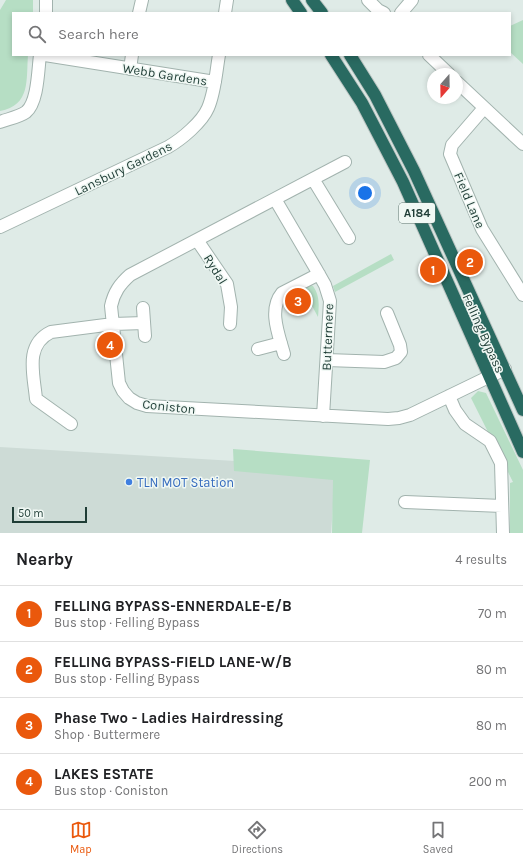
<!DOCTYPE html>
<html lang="en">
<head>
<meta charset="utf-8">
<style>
	body { margin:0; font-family:Karla,sans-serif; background:#f2f2f2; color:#202124 }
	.compass { position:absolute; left:427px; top:68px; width:36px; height:36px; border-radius:50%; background:#fff; box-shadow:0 2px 6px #0003; rotate:200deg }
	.scale { position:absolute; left:12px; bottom:10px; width:75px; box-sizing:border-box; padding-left:4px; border:2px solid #1f3d36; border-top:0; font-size:11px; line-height:14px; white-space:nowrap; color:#1f3d36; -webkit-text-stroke:3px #f0f8f4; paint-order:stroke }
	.you { position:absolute; left:365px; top:193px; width:14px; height:14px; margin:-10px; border:3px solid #fff; border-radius:50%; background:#1a73e8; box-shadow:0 0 0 6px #1a73e833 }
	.badge { display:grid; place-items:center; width:26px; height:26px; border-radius:50%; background:#ea580c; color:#fff; font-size:13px; font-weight:700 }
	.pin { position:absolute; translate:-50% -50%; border:2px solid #fff; box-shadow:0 1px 4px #0006 }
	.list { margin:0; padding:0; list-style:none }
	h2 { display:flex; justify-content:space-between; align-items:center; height:52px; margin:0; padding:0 16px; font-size:17px }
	h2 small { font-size:13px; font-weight:400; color:#757577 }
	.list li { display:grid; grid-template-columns:26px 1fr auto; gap:12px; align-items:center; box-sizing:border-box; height:56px; padding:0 16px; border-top:1px solid #e0e0e0 }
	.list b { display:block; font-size:15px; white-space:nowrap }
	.list p { margin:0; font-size:13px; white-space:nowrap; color:#757577 }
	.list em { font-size:13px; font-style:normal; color:#757577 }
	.icon { flex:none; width:22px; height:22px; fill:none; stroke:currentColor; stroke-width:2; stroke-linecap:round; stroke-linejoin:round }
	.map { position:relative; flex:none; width:523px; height:533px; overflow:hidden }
	.search { position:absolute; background:#fff; box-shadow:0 2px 6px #0003; left:12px; right:12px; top:12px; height:44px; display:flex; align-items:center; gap:10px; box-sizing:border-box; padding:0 14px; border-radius:0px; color:#757577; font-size:15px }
	.sheet { height:276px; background:#fff }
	nav { display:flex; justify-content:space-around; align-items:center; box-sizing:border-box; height:56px; border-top:1px solid #e0e0e0; background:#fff; font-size:11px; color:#757577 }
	nav a { display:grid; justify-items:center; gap:2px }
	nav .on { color:#ea580c }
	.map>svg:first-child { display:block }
	.built { fill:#cddbd6 }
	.green { fill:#b6dec4 }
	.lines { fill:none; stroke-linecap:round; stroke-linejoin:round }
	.minor-casing { stroke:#a2b3ae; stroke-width:14 }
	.highway-casing { stroke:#bcc5c3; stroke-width:14 }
	.minor { stroke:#fff; stroke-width:12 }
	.highway { stroke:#296a61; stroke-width:12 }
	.shop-dot { fill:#3f7fe0; stroke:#f0f8f4; stroke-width:1.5 }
	.labels { text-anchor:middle; stroke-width:3; stroke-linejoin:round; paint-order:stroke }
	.shield { fill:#f0f8f4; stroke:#5e756f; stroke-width:1 }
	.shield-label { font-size:12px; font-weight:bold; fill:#1f3d36 }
	.street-label { font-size:13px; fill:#1f3d36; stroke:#f0f8f4 }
	.shop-label { font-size:13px; fill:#366cbe; stroke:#f0f8f4; text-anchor:start }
</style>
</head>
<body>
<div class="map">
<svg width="523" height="533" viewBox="0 0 523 533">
	<rect width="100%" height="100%" fill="#dfebe7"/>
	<path class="built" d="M0,447L336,467L331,533H0Z"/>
	<path class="green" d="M6,0H33V13H13V55H28C26,80 31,105 0,111V10Z
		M523,20V64L510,52V26Z
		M391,254L394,260L335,292L333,286Z
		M310,285L313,286C320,296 319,305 318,317L303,289Z
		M478,391L486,393L523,470V533H510V483L513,482L471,398Z
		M233,449L370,460L362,533H332L333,480L234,471Z"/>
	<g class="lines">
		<defs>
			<path id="minor" d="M368,0L378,10L384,13
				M46,13V0
				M139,13L142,0
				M225,13L227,0
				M401,13L412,0
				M45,55L215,82
				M429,55L449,74
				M130,69L132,55
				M457,82L523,144
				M484,108L452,145L450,154L482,229L523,295
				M0,122C8,119 19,117 26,112C38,102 38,70 40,55
				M345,162L130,275C120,284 114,292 111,306L119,383L123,391L129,398L137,403L147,406L388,419L399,418L410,415L505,369
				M313,179L349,238
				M275,199L316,269L325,285L330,301L323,416
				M0,227L168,147C182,139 202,122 208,108C215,92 216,72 219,55
				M197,240L227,284L231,307L230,324
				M143,308L145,336
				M258,349L281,343
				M284,354C279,335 268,310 282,293L319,274
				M327,360L384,362L396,358L401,352L400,345L387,313
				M449,396L455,410L465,424L490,441L501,463L503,533
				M71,424L36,399C34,375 24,345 51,332L113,324L144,323
				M405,502L502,506"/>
			<path id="highway" d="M292,0L301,13
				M312,0L322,13
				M331,55L362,103L403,182L523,452
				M350,55L375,95L414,171L523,410"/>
		</defs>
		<use href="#minor" class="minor-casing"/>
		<use href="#highway" class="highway-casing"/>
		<use href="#minor" class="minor"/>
		<use href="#highway" class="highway"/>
	</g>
	<circle class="shop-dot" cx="129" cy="482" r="4"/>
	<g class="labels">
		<rect class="shield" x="399" y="203" width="36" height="20" rx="3"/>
		<g class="shield-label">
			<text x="417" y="217">A184</text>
		</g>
		<g class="street-label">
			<text transform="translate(165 74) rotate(9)" y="5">Webb Gardens</text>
			<text transform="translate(123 168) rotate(-26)" y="5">Lansbury Gardens</text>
			<text transform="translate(470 200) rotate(67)" y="5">Field Lane</text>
			<text transform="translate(216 269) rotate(58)" y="5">Rydal</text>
			<text transform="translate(484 333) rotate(66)" y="5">Felling Bypass</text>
			<text transform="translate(327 337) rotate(-88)" y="5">Buttermere</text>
			<text transform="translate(169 406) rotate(6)" y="5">Coniston</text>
		</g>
		<g class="shop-label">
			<text x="137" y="487">TLN MOT Station</text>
		</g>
	</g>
</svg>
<svg class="compass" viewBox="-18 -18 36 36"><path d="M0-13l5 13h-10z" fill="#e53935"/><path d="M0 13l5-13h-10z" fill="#757577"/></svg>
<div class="scale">50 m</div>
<div class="you"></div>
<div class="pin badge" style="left:433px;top:270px">1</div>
<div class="pin badge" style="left:470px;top:262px">2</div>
<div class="pin badge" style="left:298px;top:301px">3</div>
<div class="pin badge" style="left:110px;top:345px">4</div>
<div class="search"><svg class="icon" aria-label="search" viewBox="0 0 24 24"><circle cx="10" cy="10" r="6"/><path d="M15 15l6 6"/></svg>Search here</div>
</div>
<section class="sheet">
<h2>Nearby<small>4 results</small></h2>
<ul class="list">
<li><span class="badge">1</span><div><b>FELLING BYPASS-ENNERDALE-E/B</b><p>Bus stop · Felling Bypass</p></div><em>70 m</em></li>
<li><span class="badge">2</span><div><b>FELLING BYPASS-FIELD LANE-W/B</b><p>Bus stop · Felling Bypass</p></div><em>80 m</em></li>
<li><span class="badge">3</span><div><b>Phase Two - Ladies Hairdressing</b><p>Shop · Buttermere</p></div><em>80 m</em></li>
<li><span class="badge">4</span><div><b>LAKES ESTATE</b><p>Bus stop · Coniston</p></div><em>200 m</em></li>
</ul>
</section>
<nav>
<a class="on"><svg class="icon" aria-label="map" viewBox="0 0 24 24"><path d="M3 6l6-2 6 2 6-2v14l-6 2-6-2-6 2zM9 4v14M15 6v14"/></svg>Map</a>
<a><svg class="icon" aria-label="directions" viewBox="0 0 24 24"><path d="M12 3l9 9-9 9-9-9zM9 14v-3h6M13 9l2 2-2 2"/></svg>Directions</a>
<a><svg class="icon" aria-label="saved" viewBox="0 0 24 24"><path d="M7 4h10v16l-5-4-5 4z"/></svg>Saved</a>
</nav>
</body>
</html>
